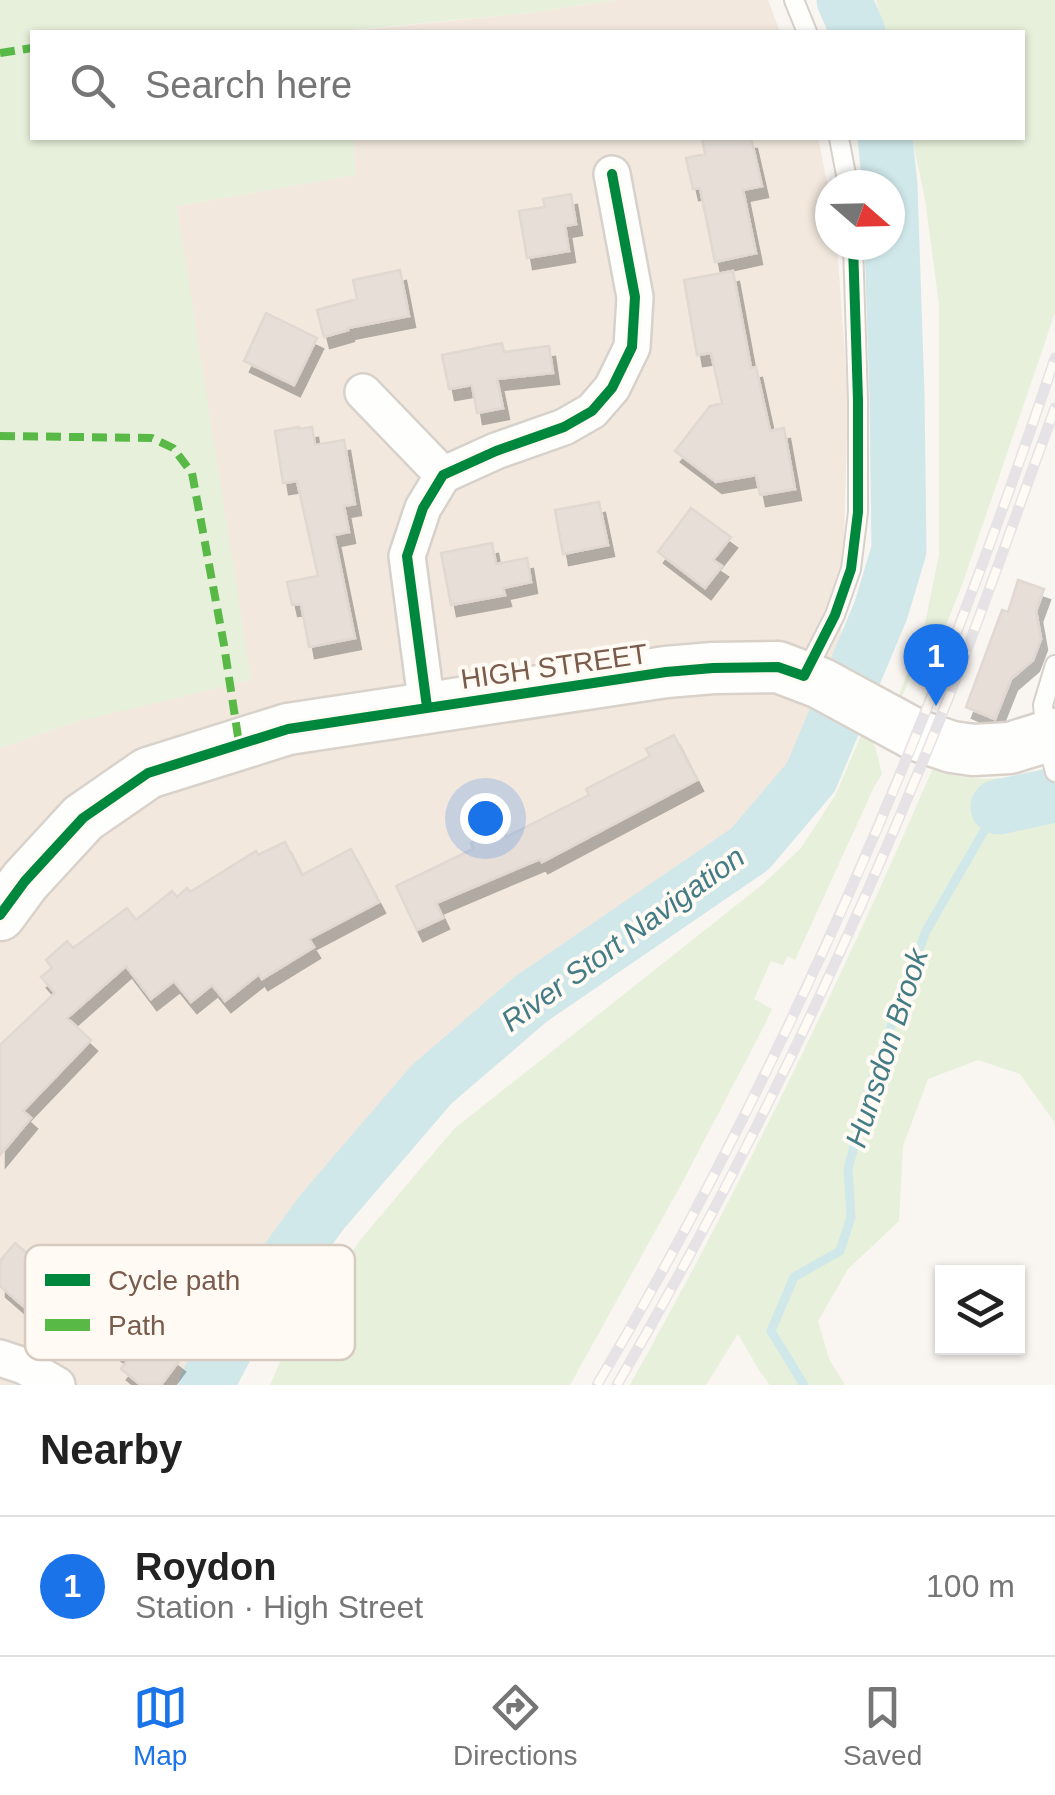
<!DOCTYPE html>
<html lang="en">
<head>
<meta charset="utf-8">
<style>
	body { margin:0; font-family:Arial,sans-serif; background:#f2f2f2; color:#222 }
	.controls { position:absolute; right:30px; bottom:30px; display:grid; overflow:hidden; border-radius:0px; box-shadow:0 2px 8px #0004 }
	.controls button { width:90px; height:90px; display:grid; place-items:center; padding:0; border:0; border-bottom:2px solid #e0e0e0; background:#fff; color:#222; font:50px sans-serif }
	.compass { position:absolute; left:815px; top:170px; width:90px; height:90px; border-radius:50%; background:#fff; box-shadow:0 2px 8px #0004; rotate:110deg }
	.you { position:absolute; left:485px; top:818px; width:35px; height:35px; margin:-25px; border:8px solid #fff; border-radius:50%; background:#1a73e8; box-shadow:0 0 0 15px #1a73e833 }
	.badge { display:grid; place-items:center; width:65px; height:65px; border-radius:50%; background:#1a73e8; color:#fff; font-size:32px; font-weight:700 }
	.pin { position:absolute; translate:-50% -82px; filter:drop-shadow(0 2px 5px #0008) }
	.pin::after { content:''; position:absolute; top:52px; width:35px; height:30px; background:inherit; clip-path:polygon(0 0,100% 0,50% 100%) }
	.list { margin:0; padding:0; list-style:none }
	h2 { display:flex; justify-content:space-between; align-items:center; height:130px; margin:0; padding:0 40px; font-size:42px }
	h2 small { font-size:32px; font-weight:400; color:#767676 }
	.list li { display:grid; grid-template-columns:65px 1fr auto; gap:30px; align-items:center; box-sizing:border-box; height:140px; padding:0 40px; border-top:2px solid #e0e0e0 }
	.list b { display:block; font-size:38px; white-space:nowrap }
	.list p { margin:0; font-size:32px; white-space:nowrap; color:#767676 }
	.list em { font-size:32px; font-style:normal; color:#767676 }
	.icon { flex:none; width:55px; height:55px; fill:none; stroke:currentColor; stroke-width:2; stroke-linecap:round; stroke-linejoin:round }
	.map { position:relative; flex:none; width:1055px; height:1385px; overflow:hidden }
	.search { position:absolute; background:#fff; box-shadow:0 2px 8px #0004; left:30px; right:30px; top:30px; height:110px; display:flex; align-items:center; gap:25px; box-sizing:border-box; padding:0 35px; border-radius:0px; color:#767676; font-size:38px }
	.sheet { height:270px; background:#fff }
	nav { display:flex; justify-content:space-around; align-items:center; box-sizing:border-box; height:140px; border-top:2px solid #e0e0e0; background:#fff; font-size:28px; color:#767676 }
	nav a { display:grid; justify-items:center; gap:5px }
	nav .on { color:#1a73e8 }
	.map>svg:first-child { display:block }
	.residential { fill:#f2e8de }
	.green { fill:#e7f0db }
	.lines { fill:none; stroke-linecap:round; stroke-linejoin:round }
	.stream { stroke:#d0e8ea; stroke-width:9 }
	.river { stroke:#d0e8ea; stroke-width:55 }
	.building { fill:#e6ded7; stroke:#e2d8d2; stroke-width:2.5; filter:url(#shadow) }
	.lane-casing { stroke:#d7d1cb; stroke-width:22 }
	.street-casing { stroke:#d7d1cb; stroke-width:40 }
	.secondary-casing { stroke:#d9d2cb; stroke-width:55 }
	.lane { stroke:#fefefd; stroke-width:18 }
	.street { stroke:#fefefd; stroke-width:35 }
	.secondary { stroke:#fefefd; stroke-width:50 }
	.rail-casing { stroke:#e6e3e7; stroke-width:11 }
	.rail { stroke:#fffaf3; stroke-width:8; stroke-dasharray:22; stroke-linecap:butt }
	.quiet { stroke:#58b947; stroke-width:8; stroke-dasharray:15 8; stroke-linecap:butt }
	.cycleway-casing { stroke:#fffaf3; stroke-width:16 }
	.cycleway { stroke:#00873e; stroke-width:10 }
	.labels { text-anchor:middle; stroke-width:8; stroke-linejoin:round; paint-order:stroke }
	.street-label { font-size:28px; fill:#7a5c4d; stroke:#fffaf3 }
	.water-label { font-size:30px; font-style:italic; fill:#437c86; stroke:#fffaf3 }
	.key { fill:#fffaf3; stroke:#d7cbc1; stroke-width:2.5 }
	.key-label { font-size:28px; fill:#7a5c4d }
</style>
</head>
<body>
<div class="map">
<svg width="1055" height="1385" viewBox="0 0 1055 1385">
	<defs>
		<filter id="shadow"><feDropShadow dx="6" dy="11" stdDeviation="0" flood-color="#0004"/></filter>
	</defs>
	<rect width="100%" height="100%" fill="#f9f5f0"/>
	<path class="residential" d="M616,0H768L780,32H351V31L528,13Z
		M354,138H818L830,196V245H837L848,399L841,648L792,767L737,837L545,971L407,1085L222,1319L184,1385H0V748L75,722L177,206L354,175Z"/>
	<path class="green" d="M0,0H616L528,13L352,30L351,32H32V138H354L355,175L177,206L251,680L75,722L0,748Z
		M876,0H1055V313L962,585L933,657L920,653L900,702L897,700L923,633L939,555V304L925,199L912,138H1022V32H885Z
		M863,731L875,746L882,774L874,787L795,960L788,956L783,965L771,961L754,999L772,1009L765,1024L683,1181L570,1385H270L279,1364L361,1239L454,1129L763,884L801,848L835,796Z
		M933,768C973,786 1015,778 1055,768V1123L1020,1074L978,1060L928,1079L903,1146L899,1221L848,1269L818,1321L829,1359L845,1385H770L759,1370L738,1334L706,1385H630C742,1184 842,979 933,768Z"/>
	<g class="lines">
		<path class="stream" d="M804,1385L771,1331L794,1277L840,1251L851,1217L848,1169L871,1081L926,931L998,807"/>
		<path class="river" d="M844,0L858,32
			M885,138L890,185
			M998,807L1055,795
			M206,1385L235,1331L322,1212L432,1084L531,999L750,849L811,777L881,610L899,550L897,395L890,186"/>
	</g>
	<path class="building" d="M702,138H751L762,186L743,190L756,253L715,262L700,188L693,189L686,158L705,154Z
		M571,194L576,224L565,226L569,251L527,258L519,211L545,207L543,199Z
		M400,270L409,316L348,328V330L324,337L317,310L357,299L353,280Z
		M733,271L751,368L756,367L770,431L784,428L795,489L760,495L756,475L716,482L675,451L710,406L722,403L711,353L697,355L684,280Z
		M266,313L317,338L294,385L244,361Z
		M502,343L504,352L549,346L553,373L497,379L503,408L477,413L472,385L449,389L442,355Z
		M299,427V429L312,427L315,445L344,440L355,504L344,506L349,532L334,535L355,638L309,647L301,604L292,605L287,582L318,576L297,481L283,483L275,431Z
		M599,502L608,545L563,554L555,510Z
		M691,508L731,537L713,560L722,566L705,588L658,552Z
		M492,543L496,564L527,558L531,582L503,588L505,595L451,605L441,553Z
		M1018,580L1044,589L1036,611L1041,639L1033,660L1011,679L995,719L966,707L1002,610L1008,612Z
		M674,735L697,780L542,862L540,859L436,903L443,918L417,930L396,886L473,849L471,843L503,830L506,837L589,795L586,789L650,756L646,749Z
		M285,842L302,875L351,849L379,902L309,939L314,947L262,979L259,974L225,1001L212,985L191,1002L174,981L151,999L126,966L67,1018L91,1040L23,1111L31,1118L0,1155V1045L55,993L41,977L52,968L46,960L67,941L73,948L127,908L136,920L172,891L177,897L187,888L190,892L256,851L258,855Z
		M15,1243L61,1282L71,1269L114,1300L116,1298L144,1322L139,1329L179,1361L161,1385H141L121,1369L128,1360L80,1321L74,1328L31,1297L23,1306L0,1286V1261Z"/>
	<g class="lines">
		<defs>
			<path id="lane" d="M794,0L807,32
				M839,138L848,185
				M1055,665L1043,705L1046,737L1055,772
				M805,674L835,615L851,569L858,512V400L853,245"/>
			<path id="street" d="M363,392L443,475
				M427,707L407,556L423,508L443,475L496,451L564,427L592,411L612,388L632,347L635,297L612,174
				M0,1358L24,1366L57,1385"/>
			<path id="secondary" d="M0,915L25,881L83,818L148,773L288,729L666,672L713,668L778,667L820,683L916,735L952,747L973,750L1010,748L1055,734"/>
		</defs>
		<use href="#lane" class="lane-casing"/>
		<use href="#street" class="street-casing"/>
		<use href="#secondary" class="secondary-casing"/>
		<use href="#lane" class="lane"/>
		<use href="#street" class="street"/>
		<use href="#secondary" class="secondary"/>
		<defs>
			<path id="rail" d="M597,1385C789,1062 936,714 1055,358
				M617,1385C745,1164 856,931 950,694C987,599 1020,503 1055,408"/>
		</defs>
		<use href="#rail" class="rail-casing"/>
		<use href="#rail" class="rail"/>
		<path class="quiet" d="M0,53L32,48
			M0,436L152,438L173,448L192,473L224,645L239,743"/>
		<defs>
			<path id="cycleway" d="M427,707L407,556L423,508L443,475L496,451L564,427L592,411L612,388L632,347L635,297L612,174
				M0,915L25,881L83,818L148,773L288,729L666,672L713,668L778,667L804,676L835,615L851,569L858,512V400L853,245"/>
		</defs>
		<use href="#cycleway" class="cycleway-casing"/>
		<use href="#cycleway" class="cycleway"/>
	</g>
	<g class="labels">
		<g class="street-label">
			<text transform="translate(554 666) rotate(-8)" y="10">HIGH STREET</text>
		</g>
		<g class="water-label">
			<text transform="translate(623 939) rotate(-36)" y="10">River Stort Navigation</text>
			<text transform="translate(887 1048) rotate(-72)" y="10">Hunsdon Brook</text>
		</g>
	</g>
	<rect x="25" y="1245" width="330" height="115" rx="15" class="key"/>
	<rect x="45" y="1274" width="45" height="12" fill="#00873e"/>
	<rect x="45" y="1319" width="45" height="12" fill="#58b947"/>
	<g class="key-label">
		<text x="108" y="1290">Cycle path</text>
		<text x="108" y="1335">Path</text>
	</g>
</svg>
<div class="controls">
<button><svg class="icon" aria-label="layers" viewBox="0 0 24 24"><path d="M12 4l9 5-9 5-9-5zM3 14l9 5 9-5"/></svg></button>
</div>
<svg class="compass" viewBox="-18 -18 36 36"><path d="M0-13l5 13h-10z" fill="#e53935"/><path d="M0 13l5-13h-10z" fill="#767676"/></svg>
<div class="you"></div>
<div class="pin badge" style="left:936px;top:706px">1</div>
<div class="search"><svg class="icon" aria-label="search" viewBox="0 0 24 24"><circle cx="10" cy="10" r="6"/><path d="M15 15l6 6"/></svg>Search here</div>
</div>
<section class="sheet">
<h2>Nearby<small></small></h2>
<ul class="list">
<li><span class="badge">1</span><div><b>Roydon</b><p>Station · High Street</p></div><em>100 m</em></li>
</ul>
</section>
<nav>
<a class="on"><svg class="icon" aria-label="map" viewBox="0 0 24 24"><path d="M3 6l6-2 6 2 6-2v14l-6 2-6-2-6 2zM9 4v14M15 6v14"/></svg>Map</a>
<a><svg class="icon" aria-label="directions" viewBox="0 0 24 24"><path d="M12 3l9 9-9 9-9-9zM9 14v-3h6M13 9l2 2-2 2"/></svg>Directions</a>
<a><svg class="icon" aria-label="saved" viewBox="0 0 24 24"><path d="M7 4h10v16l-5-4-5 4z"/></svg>Saved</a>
</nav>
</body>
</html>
